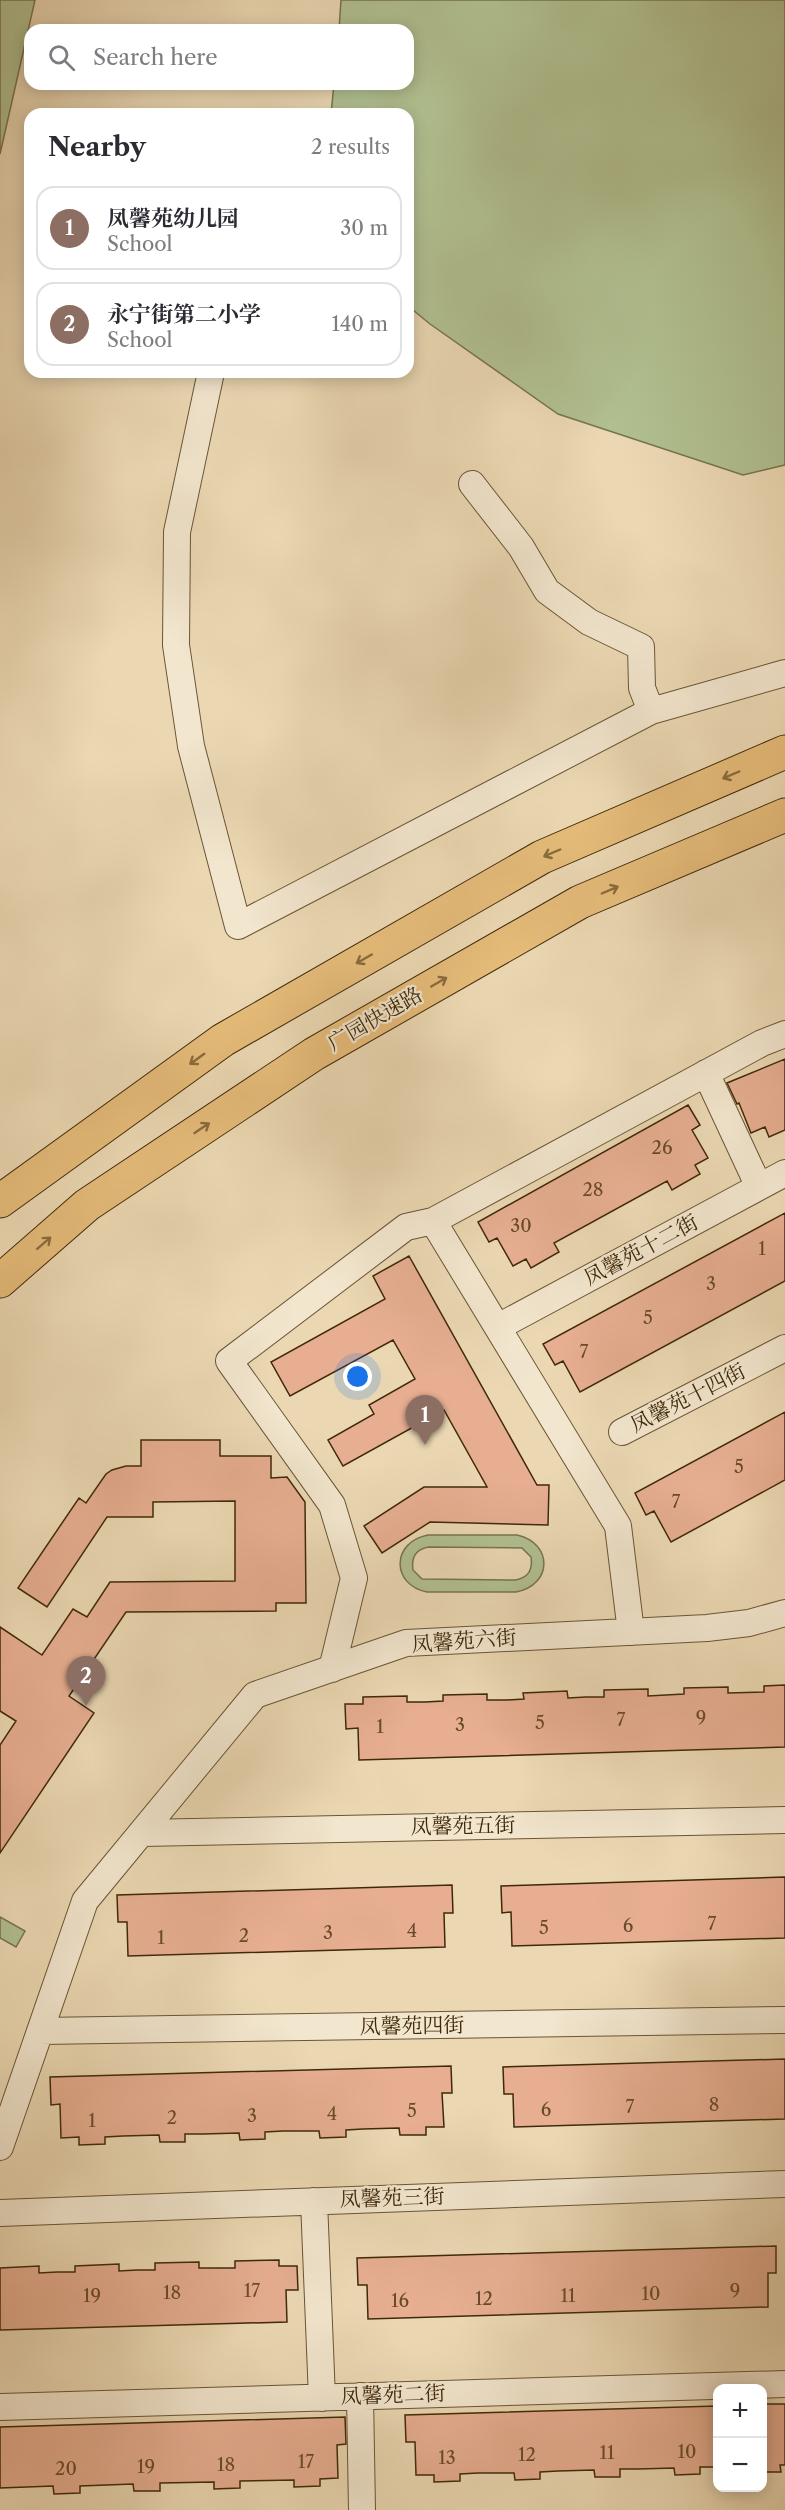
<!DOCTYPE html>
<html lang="en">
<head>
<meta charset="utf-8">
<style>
	body { margin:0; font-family:"Libre Caslon Text","Noto Serif SC",serif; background:#f2f2f3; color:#2b2b33 }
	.controls { position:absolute; right:18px; bottom:18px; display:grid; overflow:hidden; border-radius:12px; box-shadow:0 3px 15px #0003 }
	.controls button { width:54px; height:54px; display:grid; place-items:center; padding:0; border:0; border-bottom:2px solid #e1e1e2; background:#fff; color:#2b2b33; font:30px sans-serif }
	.you { position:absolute; left:358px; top:1377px; width:21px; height:21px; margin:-15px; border:4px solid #fff; border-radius:50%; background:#1a73e8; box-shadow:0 0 0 9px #1a73e833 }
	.badge { display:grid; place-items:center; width:39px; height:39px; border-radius:50%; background:#b45309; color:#fff; font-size:20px; font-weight:700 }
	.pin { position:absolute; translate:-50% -50px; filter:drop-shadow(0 2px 3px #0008) }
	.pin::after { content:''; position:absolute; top:32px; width:21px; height:18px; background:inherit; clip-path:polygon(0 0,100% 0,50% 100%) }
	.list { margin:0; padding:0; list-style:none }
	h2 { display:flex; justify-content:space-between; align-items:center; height:78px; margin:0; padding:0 24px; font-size:26px }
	h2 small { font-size:20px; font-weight:400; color:#7c7c81 }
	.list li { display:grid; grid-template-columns:39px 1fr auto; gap:18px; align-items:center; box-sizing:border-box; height:84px; margin:0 12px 12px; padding:0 12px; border:2px solid #e1e1e2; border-radius:18px }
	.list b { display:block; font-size:22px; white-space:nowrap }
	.list p { margin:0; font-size:20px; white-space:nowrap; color:#7c7c81 }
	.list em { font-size:20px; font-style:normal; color:#7c7c81 }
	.icon { flex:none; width:33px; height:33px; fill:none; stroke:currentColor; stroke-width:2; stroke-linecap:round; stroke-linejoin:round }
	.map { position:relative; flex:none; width:785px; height:2510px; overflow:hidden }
	.search { position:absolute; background:#fff; box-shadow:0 3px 15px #0003; left:24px; top:24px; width:390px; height:66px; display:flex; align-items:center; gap:15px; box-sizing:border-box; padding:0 21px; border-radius:18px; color:#7c7c81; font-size:22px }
	.panel { position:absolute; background:#fff; box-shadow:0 3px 15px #0003; left:24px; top:108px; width:390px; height:270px; border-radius:18px }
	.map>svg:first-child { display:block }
	.green { fill:#b1c091; stroke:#78744e; stroke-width:1.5; fill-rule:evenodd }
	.building { fill:#e7ae91; stroke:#3f290a; stroke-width:1.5 }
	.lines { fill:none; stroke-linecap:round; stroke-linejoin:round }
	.minor-casing { stroke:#6a5534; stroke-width:28 }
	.highway-casing { stroke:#3f290a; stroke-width:35 }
	.minor { stroke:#f2e6ce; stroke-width:26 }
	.highway { stroke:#e6bc7a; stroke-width:33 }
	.oneway { stroke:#8a6b3c }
	.labels { text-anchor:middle; stroke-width:4.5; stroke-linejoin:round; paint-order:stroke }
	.number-label { font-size:18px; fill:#694a2c }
	.street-label { font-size:21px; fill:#3f290a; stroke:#f2e6ce }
</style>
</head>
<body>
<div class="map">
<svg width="785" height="2510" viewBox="0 0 785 2510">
	<rect width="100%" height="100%" fill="#ebd8b3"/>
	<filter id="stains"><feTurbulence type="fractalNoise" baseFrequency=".00333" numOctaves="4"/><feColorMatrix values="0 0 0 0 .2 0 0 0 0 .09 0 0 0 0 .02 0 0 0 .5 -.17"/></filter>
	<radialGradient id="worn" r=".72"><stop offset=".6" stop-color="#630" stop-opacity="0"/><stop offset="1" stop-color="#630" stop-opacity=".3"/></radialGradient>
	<path class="green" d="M0,0H35L0,154Z
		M341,0H785V465L743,475L558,414L430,324L408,306V114H331L334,84H408V30H339Z
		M428,1535H517C553,1543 553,1585 516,1592H427C391,1585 391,1542 428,1535ZM429,1547L522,1548L531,1557C533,1570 528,1578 515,1580L422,1579L413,1570C411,1557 416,1549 429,1547Z
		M0,1917L25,1931L16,1947L0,1938Z"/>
	<path class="building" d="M785,1059V1130L769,1137L765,1127L751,1133L739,1103L737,1104L727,1083Z
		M688,1105L700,1125L692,1130L708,1158L695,1165L700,1174L672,1190L667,1181L554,1243L559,1252L531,1268L526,1259L513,1266L497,1238L489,1242L478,1222Z
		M785,1213V1281L580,1392L563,1361L555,1365L543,1344Z
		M409,1256L537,1485H549L548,1525L430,1522L382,1553L364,1526L424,1487H487L444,1410L343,1466L328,1440L374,1414L369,1405L415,1379L393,1340L290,1396L271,1362L385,1299L373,1276Z
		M785,1412V1480L671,1542L654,1511L646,1515L635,1493Z
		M141,1440H220V1456H271V1478L287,1477L305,1502L306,1603H276V1611L126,1612L69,1696L94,1713L0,1853V1745L16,1721L0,1711V1627L42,1655L73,1609L87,1617L110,1582L235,1581V1501L153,1502V1517H107L47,1607L18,1588L79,1498L86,1503L106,1474L112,1470L126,1466H141Z
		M785,1685V1747L359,1760L358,1728L346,1729L345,1704H363V1697L407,1696V1702H425L443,1701V1695L487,1694V1700H506L524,1699L523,1693L567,1691L568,1698L586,1697H604V1690L648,1689V1696L684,1694V1688L728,1687V1693L764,1692V1686Z
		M785,1877V1938L512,1946L511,1912L502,1913L501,1886Z
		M452,1885L453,1913H444L445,1947L128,1956L127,1922H118L117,1895Z
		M785,2059V2119L514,2127L513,2094H504L503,2067Z
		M451,2066L452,2093H442L444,2127H426V2135H400L399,2128L363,2129L346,2130V2137L320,2138L319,2131H283L265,2132V2139L240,2140L239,2133L203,2134H185V2142H160L159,2135L123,2136L105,2137V2144L79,2145V2137L61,2138L60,2104L51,2105L50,2077Z
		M776,2246V2273H768V2307L368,2319L367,2285H358L357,2258Z
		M279,2260V2266H297L298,2290H286L287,2322L0,2330V2268L39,2266V2273L57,2272H75V2266L119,2264V2271L137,2270H155V2263L199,2262V2268H235V2261Z
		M762,2404H785V2465H780L781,2472H762Z
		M717,2406V2467H700V2474L675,2475L674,2468L638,2469H620V2477H595L594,2470L558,2471L540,2472V2479L515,2480L514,2473H478L460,2474V2481L434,2482V2475H416L415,2442H406L405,2415Z
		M345,2417L346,2444L337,2445L338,2478L320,2479V2486L294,2487V2480L240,2481V2488L214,2489V2482L160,2483V2491H134L133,2484L80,2486V2493L54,2494L53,2486L0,2488V2427Z"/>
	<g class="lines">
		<defs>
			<path id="minor" d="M211,372L177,532L176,645L191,746L238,926L651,711L785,673
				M472,484L521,547L547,591L589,622L641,647L642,688L651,711
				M706,1073L759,1187
				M498,1327L785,1173
				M622,1432L785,1348
				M631,1632L618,1526L433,1221L762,1043L785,1034
				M332,1669L354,1578L332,1505L229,1361L406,1227L433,1221
				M142,1833L785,1820
				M40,2031L785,2020
				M0,2147L85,1901L255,1695L406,1643L707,1628L749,1623L785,1613
				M314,2201L322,2398
				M0,2213L785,2184
				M360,2396L362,2510
				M0,2407L785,2384"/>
			<path id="highway" d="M0,1201L223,1040L542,857L785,752
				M0,1281L87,1205L314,1054L580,902L785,815"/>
		</defs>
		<use href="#minor" class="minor-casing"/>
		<use href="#highway" class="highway-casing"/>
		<use href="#minor" class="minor"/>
		<use href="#highway" class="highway"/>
	</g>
	<defs><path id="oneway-shaft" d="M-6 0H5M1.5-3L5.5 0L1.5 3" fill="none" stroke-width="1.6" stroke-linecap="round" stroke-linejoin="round" transform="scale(1.5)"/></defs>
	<g class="oneway">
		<use href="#oneway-shaft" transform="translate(731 775) rotate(157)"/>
		<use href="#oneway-shaft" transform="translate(552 853) rotate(157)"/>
		<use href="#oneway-shaft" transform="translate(610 890) rotate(-23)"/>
		<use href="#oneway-shaft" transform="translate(364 959) rotate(150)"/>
		<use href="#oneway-shaft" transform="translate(439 982) rotate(-30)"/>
		<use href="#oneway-shaft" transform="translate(197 1059) rotate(144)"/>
		<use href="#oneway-shaft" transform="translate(202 1128) rotate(-34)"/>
		<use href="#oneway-shaft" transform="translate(44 1243) rotate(-41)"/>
	</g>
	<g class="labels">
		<g class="number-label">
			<text x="662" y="1154">26</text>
			<text x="593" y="1196">28</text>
			<text x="521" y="1232">30</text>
			<text x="762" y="1255">1</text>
			<text x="711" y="1290">3</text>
			<text x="648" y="1324">5</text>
			<text x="584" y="1358">7</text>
			<text x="739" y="1473">5</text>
			<text x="676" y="1508">7</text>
			<text x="701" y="1724">9</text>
			<text x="621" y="1726">7</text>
			<text x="540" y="1729">5</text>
			<text x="460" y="1731">3</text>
			<text x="380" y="1733">1</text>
			<text x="712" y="1930">7</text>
			<text x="628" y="1932">6</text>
			<text x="544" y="1934">5</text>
			<text x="412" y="1937">4</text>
			<text x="328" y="1939">3</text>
			<text x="244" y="1942">2</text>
			<text x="161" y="1944">1</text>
			<text x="714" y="2111">8</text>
			<text x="630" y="2113">7</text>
			<text x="546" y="2116">6</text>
			<text x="412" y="2117">5</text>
			<text x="332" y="2120">4</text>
			<text x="252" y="2122">3</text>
			<text x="172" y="2124">2</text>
			<text x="92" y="2127">1</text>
			<text x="252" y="2297">17</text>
			<text x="735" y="2297">9</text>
			<text x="172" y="2299">18</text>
			<text x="651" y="2300">10</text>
			<text x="92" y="2302">19</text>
			<text x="568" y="2302">11</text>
			<text x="484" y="2305">12</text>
			<text x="400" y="2307">16</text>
			<text x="687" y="2458">10</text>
			<text x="607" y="2459">11</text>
			<text x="527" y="2461">12</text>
			<text x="447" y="2464">13</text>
			<text x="306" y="2468">17</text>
			<text x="226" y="2471">18</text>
			<text x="146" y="2473">19</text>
			<text x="66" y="2475">20</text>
		</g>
		<g class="street-label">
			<text transform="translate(375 1019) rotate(-30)" y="7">广园快速路</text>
			<text transform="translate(641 1250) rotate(-28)" y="7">凤馨苑十二街</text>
			<text transform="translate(688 1398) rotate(-27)" y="7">凤馨苑十四街</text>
			<text transform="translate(464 1641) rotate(-4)" y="7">凤馨苑六街</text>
			<text transform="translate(463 1826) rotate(-1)" y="7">凤馨苑五街</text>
			<text transform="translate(412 2026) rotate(-1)" y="7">凤馨苑四街</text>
			<text transform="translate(392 2198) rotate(-2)" y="7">凤馨苑三街</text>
			<text transform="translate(393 2395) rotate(-2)" y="7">凤馨苑二街</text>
		</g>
	</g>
	<rect width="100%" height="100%" filter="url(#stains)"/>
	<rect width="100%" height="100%" fill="url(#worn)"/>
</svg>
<div class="controls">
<button>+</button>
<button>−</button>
</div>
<div class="you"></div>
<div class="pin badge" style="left:425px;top:1445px;background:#8d6e63">1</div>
<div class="pin badge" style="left:86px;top:1706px;background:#8d6e63">2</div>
<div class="search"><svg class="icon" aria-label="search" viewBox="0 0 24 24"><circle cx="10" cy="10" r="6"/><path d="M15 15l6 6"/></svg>Search here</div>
<section class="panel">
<h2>Nearby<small>2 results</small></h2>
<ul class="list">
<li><span class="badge" style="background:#8d6e63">1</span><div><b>凤馨苑幼儿园</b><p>School</p></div><em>30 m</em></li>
<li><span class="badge" style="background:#8d6e63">2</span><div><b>永宁街第二小学</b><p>School</p></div><em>140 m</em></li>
</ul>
</section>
</div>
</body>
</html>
